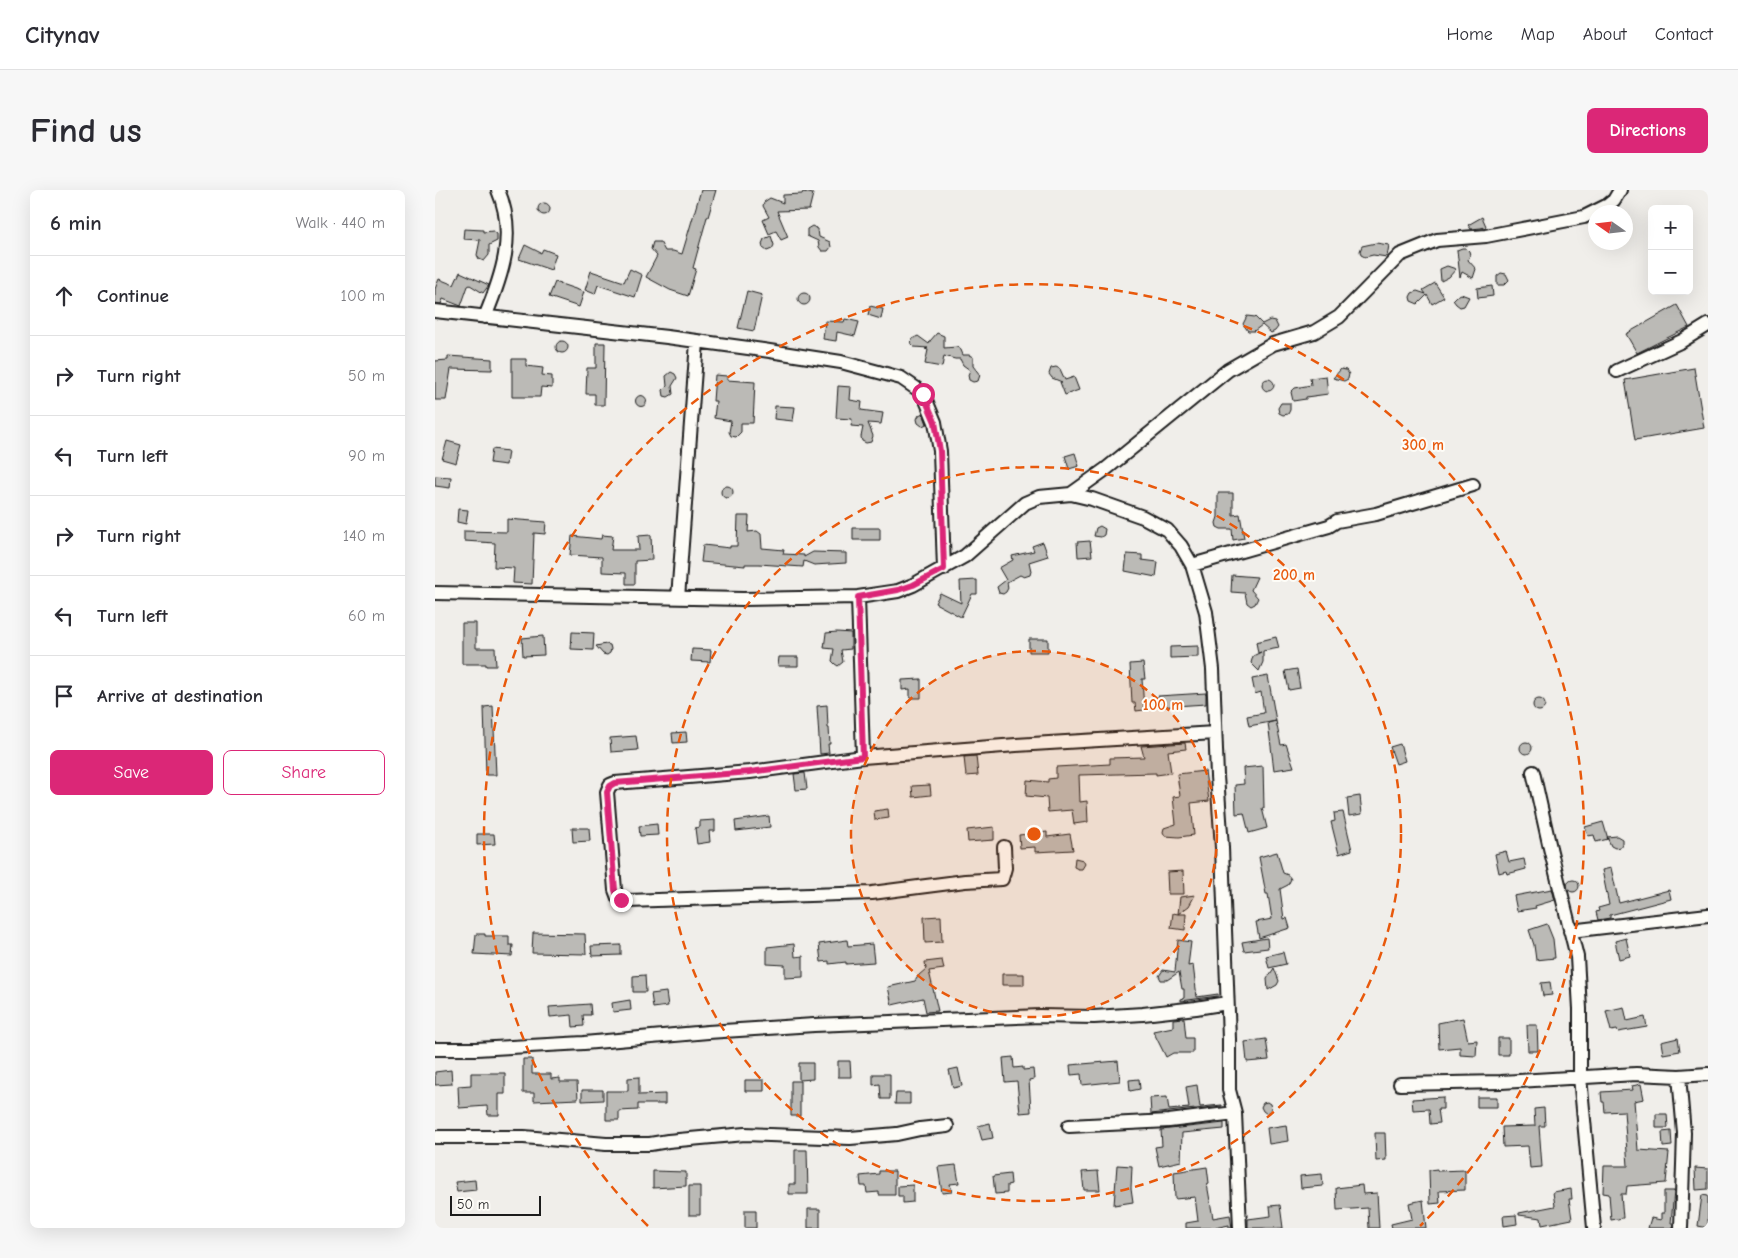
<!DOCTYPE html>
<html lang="en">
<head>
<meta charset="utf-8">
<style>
	body { margin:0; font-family:"Comic Neue",sans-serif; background:#f7f7f7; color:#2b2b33 }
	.controls { position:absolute; right:15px; top:15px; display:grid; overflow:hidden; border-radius:8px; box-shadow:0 5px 20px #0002 }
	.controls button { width:45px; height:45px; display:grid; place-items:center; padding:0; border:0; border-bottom:1px solid #e1e1e2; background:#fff; color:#2b2b33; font:25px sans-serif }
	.compass { position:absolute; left:1153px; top:15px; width:45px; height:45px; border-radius:50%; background:#fff; box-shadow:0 5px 20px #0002; rotate:284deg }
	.scale { position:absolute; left:15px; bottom:12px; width:91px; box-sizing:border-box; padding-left:5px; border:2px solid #1c1c1c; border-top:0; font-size:14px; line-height:18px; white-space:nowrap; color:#1c1c1c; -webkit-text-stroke:4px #fdfcf7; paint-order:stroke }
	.stop { position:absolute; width:15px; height:15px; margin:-11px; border:4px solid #db2777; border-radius:50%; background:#fff }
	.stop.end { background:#db2777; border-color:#fff; box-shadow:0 1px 5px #0008 }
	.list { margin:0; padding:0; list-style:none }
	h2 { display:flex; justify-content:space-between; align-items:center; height:65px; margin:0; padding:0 20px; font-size:21px }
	h2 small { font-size:16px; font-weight:400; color:#7c7c81 }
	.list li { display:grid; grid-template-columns:32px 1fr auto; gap:15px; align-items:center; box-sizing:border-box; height:80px; padding:0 20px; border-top:1px solid #e1e1e2 }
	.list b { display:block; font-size:19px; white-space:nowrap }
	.list em { font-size:16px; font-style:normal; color:#7c7c81 }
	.actions { display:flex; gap:10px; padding:15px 20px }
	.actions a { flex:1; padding:11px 0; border:1px solid #db2777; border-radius:8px; text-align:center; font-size:18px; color:#db2777 }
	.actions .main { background:#db2777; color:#fff }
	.icon { flex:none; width:28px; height:28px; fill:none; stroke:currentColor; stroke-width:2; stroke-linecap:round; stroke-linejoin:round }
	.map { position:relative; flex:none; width:1273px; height:1038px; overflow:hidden; border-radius:8px }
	header { display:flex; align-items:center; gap:30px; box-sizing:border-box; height:70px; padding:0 25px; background:#fff; border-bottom:1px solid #e1e1e2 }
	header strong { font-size:24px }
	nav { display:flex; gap:28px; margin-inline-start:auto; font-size:18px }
	.intro { display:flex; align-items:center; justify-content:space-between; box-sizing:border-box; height:120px; padding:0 30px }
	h1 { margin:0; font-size:35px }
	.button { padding:12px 22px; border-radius:8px; background:#db2777; color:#fff; font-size:18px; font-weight:700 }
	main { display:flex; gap:30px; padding:0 30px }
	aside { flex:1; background:#fff; border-radius:8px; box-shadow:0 5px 20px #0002 }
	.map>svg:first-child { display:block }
	.building { fill:#bbbab6; stroke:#1c1c1c }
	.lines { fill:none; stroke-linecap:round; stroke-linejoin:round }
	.minor-casing { stroke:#1c1c1c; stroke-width:16 }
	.minor { stroke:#fdfcf7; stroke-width:12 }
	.route { stroke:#db2777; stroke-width:6 }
	.ring { fill:none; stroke:#e8590c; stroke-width:2.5; stroke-dasharray:9 6 }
	.centre { fill:#e8590c; stroke:#fdfcf7; stroke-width:2.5 }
	.ring-label { font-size:15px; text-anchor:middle; font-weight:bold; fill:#e8590c; stroke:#fdfcf7; stroke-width:4; stroke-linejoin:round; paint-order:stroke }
</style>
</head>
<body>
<header>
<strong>Citynav</strong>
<nav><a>Home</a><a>Map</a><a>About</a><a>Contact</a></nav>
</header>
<div class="intro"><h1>Find us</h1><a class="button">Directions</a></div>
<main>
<aside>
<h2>6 min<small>Walk · 440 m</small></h2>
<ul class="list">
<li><svg class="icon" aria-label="ahead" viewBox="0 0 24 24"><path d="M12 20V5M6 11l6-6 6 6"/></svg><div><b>Continue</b></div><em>100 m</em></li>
<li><svg class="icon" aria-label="right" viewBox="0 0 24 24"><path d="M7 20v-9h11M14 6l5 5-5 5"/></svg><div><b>Turn right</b></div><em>50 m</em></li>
<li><svg class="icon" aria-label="left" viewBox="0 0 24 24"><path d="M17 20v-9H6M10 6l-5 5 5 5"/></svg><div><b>Turn left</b></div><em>90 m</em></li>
<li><svg class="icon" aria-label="right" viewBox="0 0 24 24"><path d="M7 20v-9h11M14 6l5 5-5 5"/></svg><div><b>Turn right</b></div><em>140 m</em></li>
<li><svg class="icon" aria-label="left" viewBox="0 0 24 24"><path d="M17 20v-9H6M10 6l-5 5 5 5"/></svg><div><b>Turn left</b></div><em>60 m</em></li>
<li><svg class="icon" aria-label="arrive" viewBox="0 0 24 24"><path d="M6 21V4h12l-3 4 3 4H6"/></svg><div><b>Arrive at destination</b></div></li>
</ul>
<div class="actions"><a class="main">Save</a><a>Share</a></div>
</aside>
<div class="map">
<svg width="1273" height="1038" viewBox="0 0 1273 1038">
	<rect width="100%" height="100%" fill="#f0eeea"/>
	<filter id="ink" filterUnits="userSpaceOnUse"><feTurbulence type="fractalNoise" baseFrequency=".02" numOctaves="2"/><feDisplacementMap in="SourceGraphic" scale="10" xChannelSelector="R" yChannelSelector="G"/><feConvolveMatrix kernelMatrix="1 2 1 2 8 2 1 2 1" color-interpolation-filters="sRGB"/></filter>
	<g filter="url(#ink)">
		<path class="building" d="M266,0H281L273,27H272L258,78L261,79L253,106L235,100L211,87L222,66L216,59L218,52H225L230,61H238L247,64Z
			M368,2L378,4L374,20L342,21L353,47L346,50L341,41L334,44L328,30L334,27L328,16L329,12L335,8L348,13V5L367,4Z
			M103 19a6 6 0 1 1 12 0a6 6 0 1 1-12 0Z
			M1047,27L1051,36L1046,38L1036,39L1033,35Z
			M377,36L383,39L384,47L395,52L396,57L393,61H387L384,57L383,51L372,46V39Z
			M29,39L48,40V42L58,41L62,44V51L54,55V65L49,71L44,69L42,65L45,50L28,49Z
			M336,46L339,55L337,59L332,61L328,58L327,54L329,49Z
			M941,53L954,55L952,67L938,65L930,67L926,65L925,61L927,56Z
			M90,55L106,63L108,59L121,64L116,80L84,69Z
			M1027,58H1031L1034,61L1035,65L1033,70L1041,79L1038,88L1027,82L1025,87L1022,60Z
			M1012,76L1021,79L1014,87L1006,91L1005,79Z
			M195,79L207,85L200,107L163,95L160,104L150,100L156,81L189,92Z
			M25,82L54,95L48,103L35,95L33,96L26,116L8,109L6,114L0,113V99L4,89L19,95Z
			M1066,83L1071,84L1074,90L1069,95H1062V86Z
			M120,92L149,102L144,117L114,107Z
			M1000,93L1009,107L997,114L992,105L983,114L976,111L975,107L977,103L982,101L991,104L988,100Z
			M1057,96L1058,106L1043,108L1042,98Z
			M312,101L327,105L319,141L303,138Z
			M363 109a6 6 0 1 1 12 0a6 6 0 1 1-12 0Z
			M1026,104L1034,107L1029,116L1025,117L1021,114L1018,110L1022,106Z
			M1242,115L1254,137L1202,163L1191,144Z
			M435,116L448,119L446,129L433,125Z
			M812,126L820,127L827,134L835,130L840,131L843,137L840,141L836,143L827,135L819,141H813L808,134Z
			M410,129L424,132L420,146L402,142L401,151L388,149L390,131L409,132Z
			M502,143L509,146V158L522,157L526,160L528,165H534L538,167V176L545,185L543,191L538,192L534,190L533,185L535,180L528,175L525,169H520L509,166L507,177L490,174L493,160L490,159L493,158L479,157L476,154L477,149L483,146L494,154L495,151Z
			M121 157a6 6 0 1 1 12 0a6 6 0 1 1-12 0Z
			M161,153H170L169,215H160V204H151L152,178H161Z
			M13,166L57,169V180L16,179L11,210H0V171L13,170Z
			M77,169H91V176L108,178L107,185L117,186V198L106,197L105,207H77Z
			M621,177L625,179L630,190L639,187L644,200L630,205L625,192H627L617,188L614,184L616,178Z
			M1259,178L1269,238L1200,250L1190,190Z
			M906,179L911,180L914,184L913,189L909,191L898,188Z
			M236,182L240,184L242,188L237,196L238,204L233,207L229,206L228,200L232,196L231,186Z
			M280,185L292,186V190L320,192L318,233H306V242L301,247L296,246L294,242L296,231L279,228L281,211H278Z
			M891,186L893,204L871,207V209L858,211L856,202L860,198L876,195L875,188Z
			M827 195a6 6 0 1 1 12 0a6 6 0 1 1-12 0Z
			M403,196L416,197L415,210L427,212L426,220L448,223L446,234L433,233L438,246L436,252L431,253L427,251L426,247L428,237L416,236L417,229L401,228Z
			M200.5 211a5.5 5.5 0 1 1 11 0a5.5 5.5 0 1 1-11 0Z
			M846,213H855V220L853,224L848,225L844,223L843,218Z
			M340,216L360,217L358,231L339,229Z
			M488,223L492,234L487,236L483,233L482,229L484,225Z
			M12,251L26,255L21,273L7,269Z
			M57,259L73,261L71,275L55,273Z
			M640,263L644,276L634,279L630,266Z
			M0,286L16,287L15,298L0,296Z
			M286 302a6 6 0 1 1 12 0a6 6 0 1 1-12 0Z
			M783,303H798V325L805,324L809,348L798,350L797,339H786L782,337L781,333L783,327Z
			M23,319L33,320L31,334L22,332Z
			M303,326H314L313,342L322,341L326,344L327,358L349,360L348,364L369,365V367L378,362L411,363V373L379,375L369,371L368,377L324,374H310V376L266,372L268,355L295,358V356H302Z
			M72,329L111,332L110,344L99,343L97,394L78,393L79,378L59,377L60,353L29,351V341L72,342Z
			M665,336L670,339L669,345L666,347L659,346L661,338Z
			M418,338H445V350H418Z
			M167,345L178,346L176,360H204L203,346L216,345L217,370L200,371V394H191V383L167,382V367L135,365L137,346L166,349Z
			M655,351L657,366L643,367L642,352Z
			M608,352L613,366L594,372L596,381L595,385L589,387L585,385L572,392L573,398L571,402L568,404L564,403L562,397L571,390L564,378L578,370L577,366L599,361L597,356Z
			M692,364L707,365V370L723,372L721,387L690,381Z
			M797,385L822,387L816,400L823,408L820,414L816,416L812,413L810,403L796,402Z
			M542,390V404H537L526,427L500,413L505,403L526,413L525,391Z
			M27,433H41V458H60L61,476H51V474H27Z
			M137,442L159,443L158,460L136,459Z
			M402,442L416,443V459L406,460L408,472L403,476L400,474L397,471L399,459L389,458L391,443Z
			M108,446L109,465L88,466L87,448Z
			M841,447L844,458L828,461V472L824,481L816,473L818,466L826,462L823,463L821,452Z
			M594,449H613V462H594Z
			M171,454L175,455L176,459L175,463L172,465L168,464L161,456Z
			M763,456V467L735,468V457Z
			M257,459L276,460L275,472L256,471Z
			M344,467H363V476H343Z
			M708,473L710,489H707L709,520L701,521L700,513H697L695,474Z
			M862,479L865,498L854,500L850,481Z
			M833,486L841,531L814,536L812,526L829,523L826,502L820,504L817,489Z
			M486,489V508H475V499L467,500V490Z
			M771,503V514L724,517L723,506Z
			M1098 515a6 6 0 1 1 12 0a6 6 0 1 1-12 0Z
			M392,515L393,538H394L395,554H393L394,563L385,564L382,516Z
			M58,516L61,585H51L49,517Z
			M841,531L846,555L851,554L859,577L839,580L833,533Z
			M251,542L252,552L238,553L237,543Z
			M201,546L203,560L176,562L175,548Z
			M1085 558a6 6 0 1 1 12 0a6 6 0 1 1-12 0Z
			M750,553L751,559L733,561L736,583L721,585V583L644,585L645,612L652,611L653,632L639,634L637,620L613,622L612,608L591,606L592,590L613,592V589L621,588V577L675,574V568L709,567L706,556Z
			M965,554L970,571L961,574L955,557Z
			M541,566L543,585L531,586L529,567Z
			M828,576L829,618H827L832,638L814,643L809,623L801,624L800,595L809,594L808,578Z
			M770,581L774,611L756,613L759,645L744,647L730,646L728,642L729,638L741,634L738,607L745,606L742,584Z
			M370,583L372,599L361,600L359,584Z
			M495,595L496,605L478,607L477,596Z
			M925,606L927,624L914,626L912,608Z
			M453,619L454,628L440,630L439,621Z
			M908,622L917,660L904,664L896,632L900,631L899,623Z
			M334,626L335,637L301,641L300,631Z
			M280,630V641H274L275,652L262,654L260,638L265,637V631Z
			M1168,632L1173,649L1161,652L1159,645L1153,646L1150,637Z
			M222,634L223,645L205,646L204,636Z
			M559,637V650L533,652L532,640Z
			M137,638H154L155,651L138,652Z
			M612,642V647L635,644L638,660L600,662V657L585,658L584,645Z
			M42,644H59L60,654L42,655Z
			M1182,646L1187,649V654L1185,657L1180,658L1176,656L1172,647Z
			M1071,661L1074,672L1089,669L1091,679L1072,684L1071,681L1064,683L1060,664Z
			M842,662L848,683L853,685L856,689L853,695L845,699L849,729L852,728L855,738L824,748L821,732L837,729L833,704H831L824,667Z
			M640,668L648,670L650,674L647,679H643L639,677Z
			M1176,678L1184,713L1234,700L1236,709L1175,725V728L1163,730L1161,722L1164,721L1163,718L1174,715L1167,680Z
			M748,681L749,704H733L732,682Z
			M1132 696a6 6 0 1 1 12 0a6 6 0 1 1-12 0Z
			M1117,699L1120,710L1100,716L1101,718L1082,721L1079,706Z
			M760,705L754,716L743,724H751L750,740L736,738L738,723L743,724L745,707Z
			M506,726L507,752L490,753L489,727Z
			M1112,734L1118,749L1120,768L1101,770L1099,755L1094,740Z
			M98,743L150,744L151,764L97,763Z
			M41,744H50V746H74V755H78L77,766L39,764Z
			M832,748L833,758L809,761L807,752Z
			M1191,748L1195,766L1184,769L1180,751Z
			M412,750L413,756L437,754L439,772L411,774V772L394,774V771L386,772L384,754Z
			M743,750L756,752L753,776L758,775L762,807L783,804V806L746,811V809L749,808V799H747L744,782L732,790H726L724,786L728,780L740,782Z
			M359,754L360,767L368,766V787L350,788V775L332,774V757Z
			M186,755V765L157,766L156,756Z
			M848,762L851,774L834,778L831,766Z
			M507,770L509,779L494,781L503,821L491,822L488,808L457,815L453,797L480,791L484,785L491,779L490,772Z
			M839,778L844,791L842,795L833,800L832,789Z
			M567,784H589V795H567Z
			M210,785L211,802H198V786Z
			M1115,792L1117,805L1108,806L1106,793Z
			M231,802L233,816L218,818L216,804Z
			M195,810L196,820L178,822L177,813Z
			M155,814L156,825H148L149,836L138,837L137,825L115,827L114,817Z
			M1189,817L1192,831L1210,827L1212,837L1183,842L1182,840L1176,841L1171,821Z
			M749,828L751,848H758V863H738L731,867L718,841L738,837V829Z
			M1028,828L1033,851L1042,850L1041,866L1025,865V857L1004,859L1003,833Z
			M1092,835H1102L1103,861H1093Z
			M1063,848H1074V865H1063Z
			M1243,848L1245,861L1228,864L1226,852Z
			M831,849L834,870L812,872L810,852Z
			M578,867L579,878L588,877V880L598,879L599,889L594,890L596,922L585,923L582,891L570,892L568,868Z
			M88,869H97V884H116V889L125,888V892H142L143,909L99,911V903H88Z
			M403,871H415L416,887H403Z
			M683,871L685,891L647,895L646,884L636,885L635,875Z
			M364,873H378V889L364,890Z
			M523,878L527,896L518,898L514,880Z
			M16,880L17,894L0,895V882Z
			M36,883H70V904H64V925H53L52,916L24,918L23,896L36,895Z
			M438,884H455V909H446L445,894L438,895Z
			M204,887V905L230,904V914H203V920L184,921V930H171V901H193V888Z
			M704,889L705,899L695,901L694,890Z
			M310,890H329V901H310Z
			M356,891H365V926H356Z
			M1206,894L1209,909L1199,911L1203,960L1234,962L1231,993L1192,996L1191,1004H1186L1188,1028L1176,1030L1174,1004L1168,1003L1169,976H1193L1189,921L1170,922L1169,912H1167L1166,902L1198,900L1197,896Z
			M762,895L765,917L787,915V916L716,924L715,908L732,907L734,920L754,918L751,897Z
			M147,900H168V910L147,911Z
			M461,903H475V914H460Z
			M1008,907V919H1003L1005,933L995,934L994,919L978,920L977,909Z
			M1042,907H1062V917H1042Z
			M832,912L835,914L836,918L832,924L828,921L826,917L828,913Z
			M1109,918L1110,936H1104L1107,977L1095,978L1093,956L1068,957L1067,937L1100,936L1099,919Z
			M1221,924H1232L1233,938H1221Z
			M555,933L558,948L547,950L543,936Z
			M789,933V939L747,943L746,971L724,976L720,957L727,956L726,940Z
			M851,935L853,951L834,954L832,938Z
			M1236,941L1237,956L1228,957L1227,942Z
			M940,943H950L951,970L941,971Z
			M360,960H372L373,1004H354V994H360Z
			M521,975L524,993L515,994L517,1002L507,1003L503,977Z
			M682,975L697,976L696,998L698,1012L679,1015Z
			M772,977L774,993L772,994L778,1028L795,1025L797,1038H794V1035L779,1038H751V1033L763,1031L760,1007L740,1009L739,982Z
			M1260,978L1273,979V999L1261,1000Z
			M1002,979V981L1030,980V1000L1004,1001L1005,1013L995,1014L994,980Z
			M218,981L251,982V996L218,998Z
			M444,981H460V1005H444V1002L432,1003L431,996H426L425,986L444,984Z
			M663,981L665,1000H649L647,982Z
			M575,984L576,994L572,995V1003L560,1004L558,986Z
			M887,984L888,996L866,998L865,986Z
			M40,990L41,1000L22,1002L20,992Z
			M478,995V1012L468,1013V1006H463V996Z
			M927,995L928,1004L942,1003L944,1038H934L933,1018L902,1020L901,998Z
			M254,996H265V1025H254Z
			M1136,999L1137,1009H1134L1137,1029L1107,1035L1106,1028L1084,1025V1023L1120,1016L1118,1002Z
			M1229,1001H1239L1236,1033H1238V1038H1213L1216,1028L1226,1030V1023H1229Z
			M1267,1005L1273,1006V1038L1263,1036Z
			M988,1010L991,1038H957L956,1034L977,1029L974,1013Z
			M845,1015L848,1038H813V1029L836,1026L835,1016Z
			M373,1019H385V1038H373Z
			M310,1020H321V1038H310Z
			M1081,1025L1082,1034L1069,1036L1068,1026Z"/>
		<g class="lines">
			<defs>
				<path id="minor" d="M0,121L232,147L328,160L406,172L466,188L488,203L500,232L505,261L509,379
					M50,127C67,86 82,44 63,0
					M1182,181L1247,151L1273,135
					M636,304L671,279L793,180L838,154L879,142L904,127L965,65L1002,50L1051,46L1149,27L1173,15L1179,10L1185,0
					M757,375L894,336L902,331L941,324L1038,295
					M0,403L308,409L423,407L463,401L478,395L530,366L590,313L604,307L636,304L657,309L708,327L732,340L746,356L757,375L771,422L778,479L782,586L787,658L794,849V900L800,923L805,1038
					M423,407L428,567
					M243,408L262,152
					M1098,582L1115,658L1142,767L1145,819V887L1159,1038
					M569,657L570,678L567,689L530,691L437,703L192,711L183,708L180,700L172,602L175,595L180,593L315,582L428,567L581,555L780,543
					M1135,741L1273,725
					M0,859H41L149,853L273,842L379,835L605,826L659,827L708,824L761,818L792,813
					M1244,886L1249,943L1246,1038
					M965,894L1066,892L1201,884L1244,886L1273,884
					M634,936L734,931L800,923
					M0,947H89L171,954H215L233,951L310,944L415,948L462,944L485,939L512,936"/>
			</defs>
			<use href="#minor" class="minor-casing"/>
			<use href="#minor" class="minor"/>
		</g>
	</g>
	<g class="lines" filter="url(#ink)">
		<path class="route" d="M186,710L183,708L180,700L172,602L175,596L180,593L315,582L428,567L423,407L463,400L478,395L509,379L505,261L500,232L488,204"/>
	</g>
	<circle cx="599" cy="644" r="183" fill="#e8590c" fill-opacity=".12"/>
	<g class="ring">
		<circle cx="599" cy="644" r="183"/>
		<circle cx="599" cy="644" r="367"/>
		<path d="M213 1036A550 550 0 1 1 985 1036"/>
	</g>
	<circle cx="599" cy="644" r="8" class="centre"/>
	<g class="ring-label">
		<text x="988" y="260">300 m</text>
		<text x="859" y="390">200 m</text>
		<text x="728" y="520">100 m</text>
	</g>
</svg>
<div class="controls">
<button>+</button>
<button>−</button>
</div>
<svg class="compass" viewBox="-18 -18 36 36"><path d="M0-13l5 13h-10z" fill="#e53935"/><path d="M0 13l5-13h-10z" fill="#7c7c81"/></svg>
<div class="scale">50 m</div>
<div class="stop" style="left:488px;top:204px"></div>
<div class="stop end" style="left:186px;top:710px"></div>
</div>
</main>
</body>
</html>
